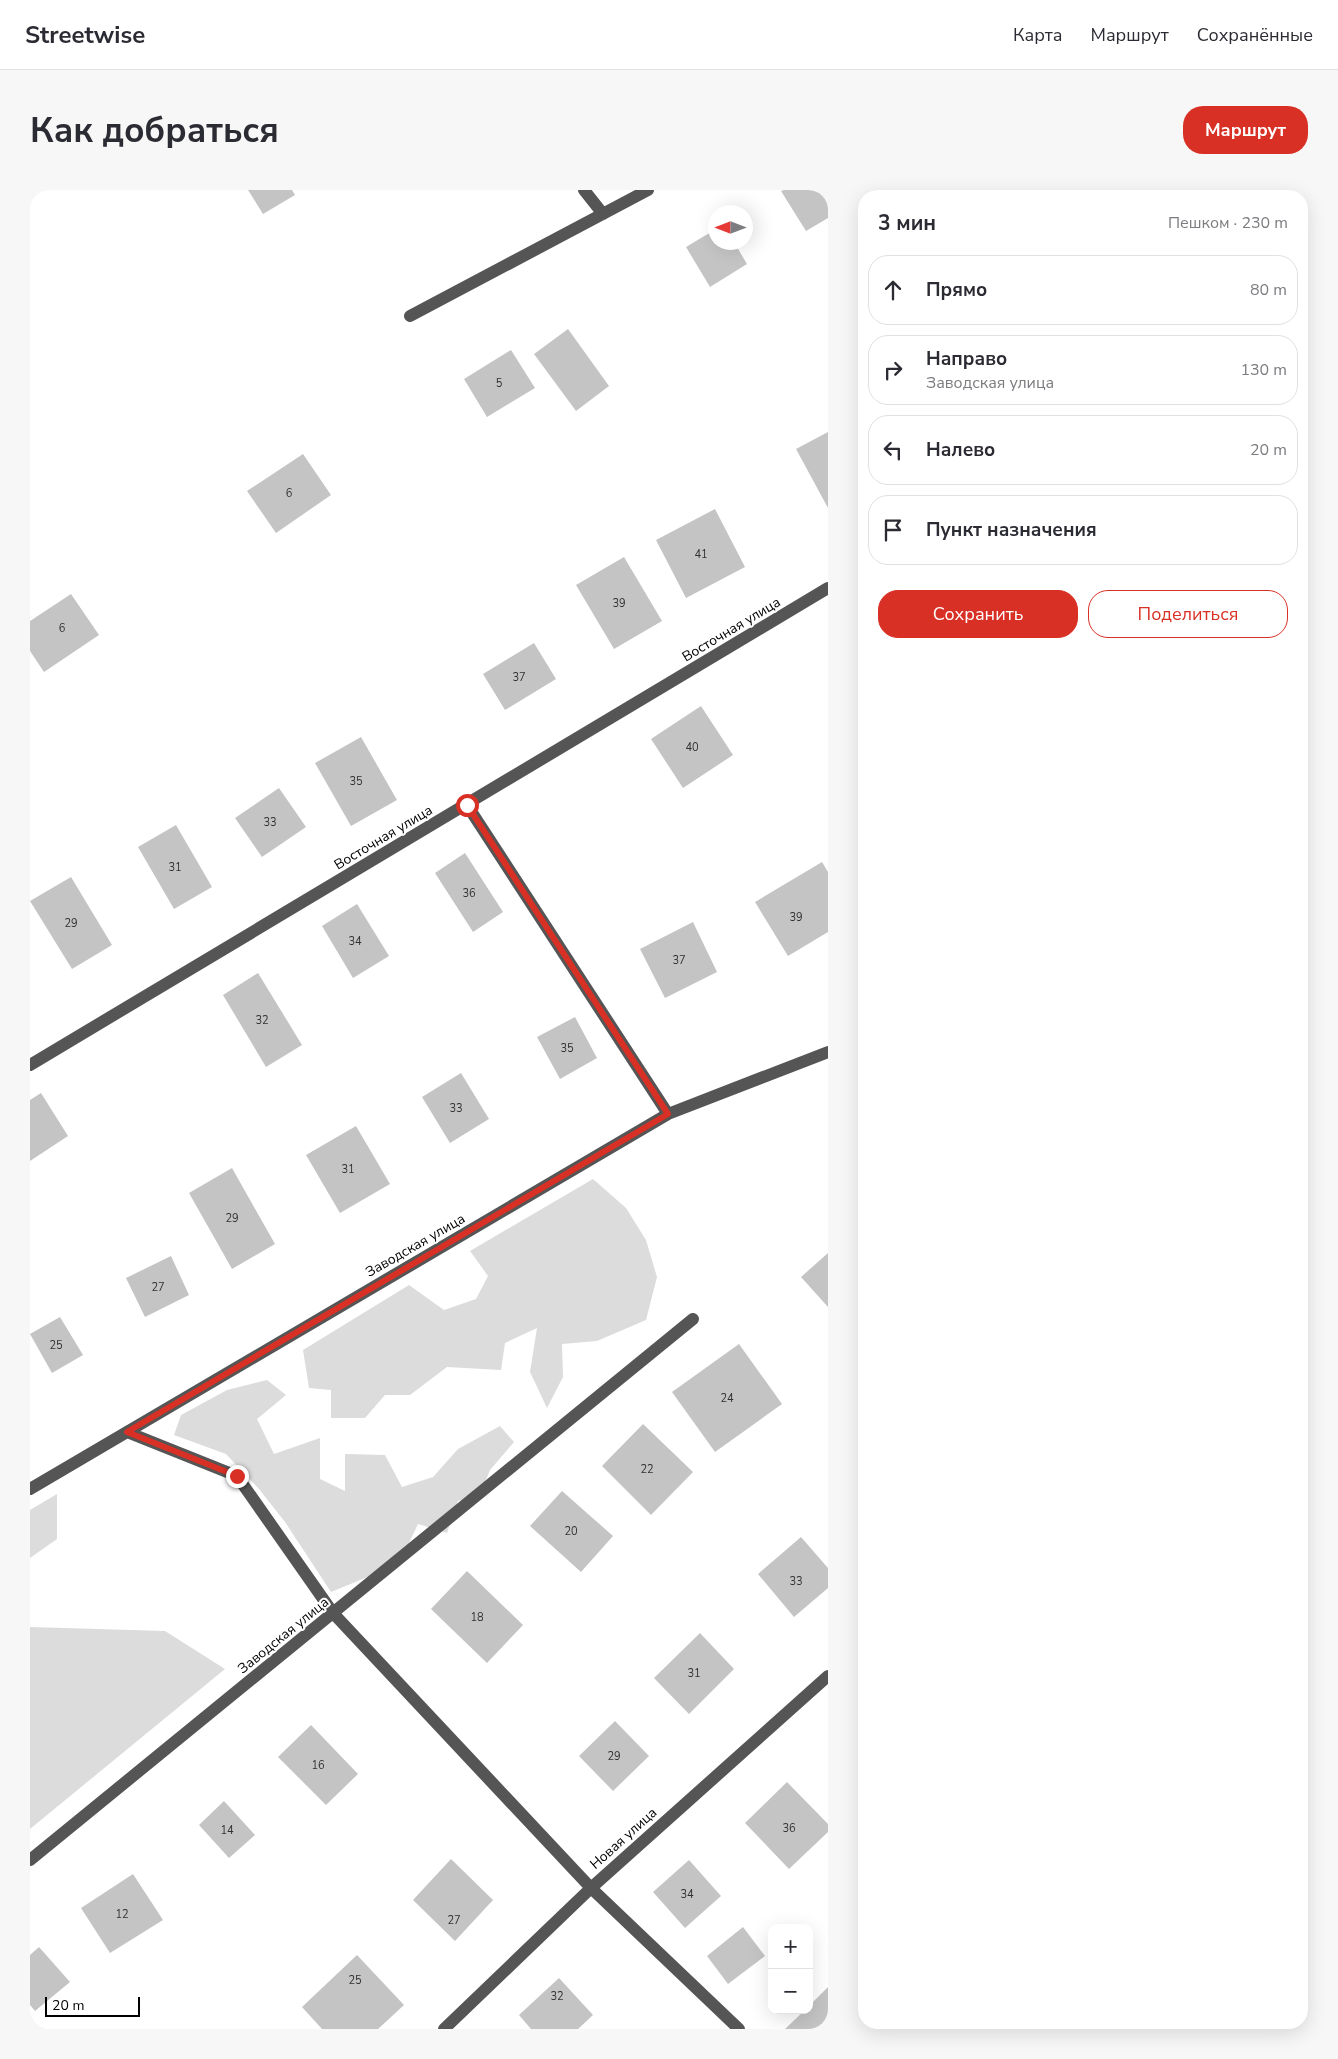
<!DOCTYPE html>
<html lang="ru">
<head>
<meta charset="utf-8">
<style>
	body { margin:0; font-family:"Nunito Sans",sans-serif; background:#f7f7f7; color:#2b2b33 }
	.controls { position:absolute; right:15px; bottom:15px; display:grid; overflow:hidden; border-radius:10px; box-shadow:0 5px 20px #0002 }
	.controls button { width:45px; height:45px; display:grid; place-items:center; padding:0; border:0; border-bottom:1px solid #e1e1e2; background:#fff; color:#2b2b33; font:25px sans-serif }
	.compass { position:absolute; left:678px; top:15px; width:45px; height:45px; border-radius:50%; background:#fff; box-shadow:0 5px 20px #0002; rotate:270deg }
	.scale { position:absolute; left:15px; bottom:12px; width:95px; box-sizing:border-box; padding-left:5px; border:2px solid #000; border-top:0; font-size:14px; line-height:18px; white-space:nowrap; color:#000; -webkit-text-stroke:4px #fff; paint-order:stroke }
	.stop { position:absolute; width:15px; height:15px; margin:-11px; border:4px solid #d93025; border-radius:50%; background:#fff }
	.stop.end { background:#d93025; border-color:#fff; box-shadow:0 1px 5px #0008 }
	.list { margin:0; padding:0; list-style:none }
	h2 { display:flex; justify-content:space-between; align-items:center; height:65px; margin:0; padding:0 20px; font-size:21px }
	h2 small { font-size:16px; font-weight:400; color:#7c7c81 }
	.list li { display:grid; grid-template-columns:32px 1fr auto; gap:15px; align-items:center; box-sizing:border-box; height:70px; margin:0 10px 10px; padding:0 10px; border:1px solid #e1e1e2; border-radius:20px }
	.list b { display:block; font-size:19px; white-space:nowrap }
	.list p { margin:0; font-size:16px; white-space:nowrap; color:#7c7c81 }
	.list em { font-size:16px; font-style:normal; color:#7c7c81 }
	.actions { display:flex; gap:10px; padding:15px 20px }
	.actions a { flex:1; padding:11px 0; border:1px solid #d93025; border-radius:20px; text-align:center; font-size:18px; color:#d93025 }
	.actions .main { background:#d93025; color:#fff }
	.icon { flex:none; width:28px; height:28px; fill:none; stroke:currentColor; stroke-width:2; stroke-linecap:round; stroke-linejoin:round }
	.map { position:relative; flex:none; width:798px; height:1839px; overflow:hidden; border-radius:20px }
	header { display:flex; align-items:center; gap:30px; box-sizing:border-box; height:70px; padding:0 25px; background:#fff; border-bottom:1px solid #e1e1e2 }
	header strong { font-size:24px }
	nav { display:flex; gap:28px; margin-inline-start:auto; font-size:18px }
	.intro { display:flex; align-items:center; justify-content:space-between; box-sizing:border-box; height:120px; padding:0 30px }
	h1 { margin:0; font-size:35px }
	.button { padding:12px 22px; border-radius:20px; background:#d93025; color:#fff; font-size:18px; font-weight:700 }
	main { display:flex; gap:30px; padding:0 30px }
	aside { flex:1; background:#fff; border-radius:20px; box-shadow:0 5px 20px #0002 }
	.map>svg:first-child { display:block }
	.green { fill:#dcdcdc }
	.building { fill:#c4c4c4 }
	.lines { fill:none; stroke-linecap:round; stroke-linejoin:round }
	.minor { stroke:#555; stroke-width:12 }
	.route { stroke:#d93025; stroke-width:6 }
	.labels { text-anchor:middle; stroke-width:4; stroke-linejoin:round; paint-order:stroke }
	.number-label { font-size:11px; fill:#313131 }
	.street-label { font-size:14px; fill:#000; stroke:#fff }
</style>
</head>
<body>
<header>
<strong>Streetwise</strong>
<nav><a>Карта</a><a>Маршрут</a><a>Сохранённые</a></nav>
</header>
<div class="intro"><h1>Как добраться</h1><a class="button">Маршрут</a></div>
<main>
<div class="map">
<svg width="798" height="1839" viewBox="0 0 798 1839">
	<rect width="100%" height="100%" fill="#fff"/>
	<path class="green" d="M563,989L596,1018L616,1050L627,1087L616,1130L567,1151L532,1154L533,1187L517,1218L500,1182L507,1138L475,1153L471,1180L417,1177L380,1205H355L335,1228H301V1200L279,1198L273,1160L379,1095L414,1120L446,1109L458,1086L440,1061Z
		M237,1190L256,1205L227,1229L244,1264L290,1248V1289L315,1301V1264L355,1265L372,1297L403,1287L428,1259L470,1236L484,1252L460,1280L450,1305L428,1311L417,1343L388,1334L371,1370L335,1388L301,1402L255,1332L229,1299L196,1264L144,1245L151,1225L197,1200Z
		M27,1304V1349L0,1368V1320Z
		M0,1437L135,1441L195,1479L0,1639Z"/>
	<path class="building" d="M218,0H262L265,5L233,24Z
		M754,0H798V28L776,41L751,1Z
		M686,39V52H704L717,74L680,97L656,57Z
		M538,139L579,196L546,221L504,164Z
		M481,160L505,198L457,227L434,189Z
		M798,242V318L766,259Z
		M273,264L301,305L246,343L217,301Z
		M685,319L715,377L656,408L626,350Z
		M594,367L632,431L584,459L546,395Z
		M41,404L69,445L14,482L0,461V431Z
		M504,453L526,489L475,520L453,484Z
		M671,516L703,565L653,598L621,549Z
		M331,547L367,610L321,636L285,573Z
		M249,598L276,637L232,667L205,628Z
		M146,635L182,697L144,719L108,657Z
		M435,663L473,722L443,742L405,683Z
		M792,672L798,682V742L758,766L725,712Z
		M41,687L82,755L42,779L0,711Z
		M327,714L359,766L323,788L292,736Z
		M663,732L687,782L635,808L610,759Z
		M228,783L272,855L236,877L193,805Z
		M545,827L567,868L530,889L507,847Z
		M431,883L459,929L420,953L392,907Z
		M11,903L38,946L0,971V910Z
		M326,936L360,994L310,1023L276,965Z
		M202,978L245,1054L202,1079L159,1003Z
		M798,1063V1117L771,1087Z
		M141,1066L159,1105L115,1127L96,1088Z
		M30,1127L53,1165L22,1183L0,1144Z
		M709,1154L752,1214L685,1262L642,1202Z
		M613,1234L663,1282L621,1325L572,1276Z
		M532,1301L583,1346L551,1382L500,1336Z
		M771,1347L798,1378V1398L764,1427L728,1384Z
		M437,1381L493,1435L457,1473L401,1419Z
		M670,1443L704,1479L659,1524L624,1488Z
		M585,1531L619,1566L583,1601L549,1566Z
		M281,1535L328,1584L296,1615L248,1567Z
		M757,1592L798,1634V1642L759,1679L715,1633Z
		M194,1611L225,1645L199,1668L169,1635Z
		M421,1669L463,1710L425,1751L383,1710Z
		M659,1670L691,1706L655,1738L623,1702Z
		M103,1684L133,1730L80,1763L51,1718Z
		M713,1737L735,1766L698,1794L677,1766Z
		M9,1757L40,1792L5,1821L0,1815V1765Z
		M327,1765L374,1815L348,1839H292L272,1817Z
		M529,1788L563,1825L548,1839H501L489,1825Z
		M798,1797V1839H755L775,1820H779V1816Z"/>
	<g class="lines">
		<path class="minor" d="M554,0L573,24
			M380,126L618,0
			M437,615L638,924
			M0,875L798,398
			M97,1242L207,1286L303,1423L561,1698L709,1839
			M0,1299L638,924L798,862
			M0,1670L663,1129
			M414,1839L561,1698L798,1486"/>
	</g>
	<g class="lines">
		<path class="route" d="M207,1286L97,1242L638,924L437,615"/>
	</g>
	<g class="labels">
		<g class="number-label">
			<text x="469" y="197">5</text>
			<text x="259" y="307">6</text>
			<text x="671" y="368">41</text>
			<text x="589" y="417">39</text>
			<text x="32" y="442">6</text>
			<text x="489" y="491">37</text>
			<text x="662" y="561">40</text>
			<text x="326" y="595">35</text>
			<text x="240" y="636">33</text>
			<text x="145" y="681">31</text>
			<text x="439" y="707">36</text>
			<text x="766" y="731">39</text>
			<text x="41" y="737">29</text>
			<text x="325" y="755">34</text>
			<text x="649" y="774">37</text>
			<text x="232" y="834">32</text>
			<text x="537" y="862">35</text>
			<text x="426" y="922">33</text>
			<text x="318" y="983">31</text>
			<text x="202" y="1032">29</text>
			<text x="128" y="1101">27</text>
			<text x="26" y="1159">25</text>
			<text x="697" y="1212">24</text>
			<text x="617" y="1283">22</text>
			<text x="541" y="1345">20</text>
			<text x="766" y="1395">33</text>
			<text x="447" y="1431">18</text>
			<text x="664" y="1487">31</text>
			<text x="584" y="1570">29</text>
			<text x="288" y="1579">16</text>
			<text x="759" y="1642">36</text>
			<text x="197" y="1644">14</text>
			<text x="657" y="1708">34</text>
			<text x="92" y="1728">12</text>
			<text x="424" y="1734">27</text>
			<text x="325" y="1794">25</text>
			<text x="527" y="1810">32</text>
		</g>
		<g class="street-label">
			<text transform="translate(701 439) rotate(-31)" y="5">Восточная улица</text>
			<text transform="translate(353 647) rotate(-31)" y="5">Восточная улица</text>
			<text transform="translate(385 1055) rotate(-30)" y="5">Заводская улица</text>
			<text transform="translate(253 1445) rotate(-39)" y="5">Заводская улица</text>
			<text transform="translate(593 1648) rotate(-42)" y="5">Новая улица</text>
		</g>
	</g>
</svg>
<div class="controls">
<button>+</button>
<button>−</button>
</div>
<svg class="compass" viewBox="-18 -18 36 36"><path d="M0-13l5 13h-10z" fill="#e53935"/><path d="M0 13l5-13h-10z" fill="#7c7c81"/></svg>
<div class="scale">20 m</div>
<div class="stop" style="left:437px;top:615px"></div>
<div class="stop end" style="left:207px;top:1286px"></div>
</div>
<aside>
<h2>3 мин<small>Пешком · 230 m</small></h2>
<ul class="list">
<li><svg class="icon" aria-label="ahead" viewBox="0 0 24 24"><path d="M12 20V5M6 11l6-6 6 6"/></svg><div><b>Прямо</b></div><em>80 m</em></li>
<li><svg class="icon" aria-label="right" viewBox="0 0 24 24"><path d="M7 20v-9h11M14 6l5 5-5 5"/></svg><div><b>Направо</b><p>Заводская улица</p></div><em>130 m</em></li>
<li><svg class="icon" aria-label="left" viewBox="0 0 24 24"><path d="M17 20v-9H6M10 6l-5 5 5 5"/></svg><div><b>Налево</b></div><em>20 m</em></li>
<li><svg class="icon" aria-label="arrive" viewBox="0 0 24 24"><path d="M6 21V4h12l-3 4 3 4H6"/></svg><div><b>Пункт назначения</b></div></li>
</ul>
<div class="actions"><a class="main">Сохранить</a><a>Поделиться</a></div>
</aside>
</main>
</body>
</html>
